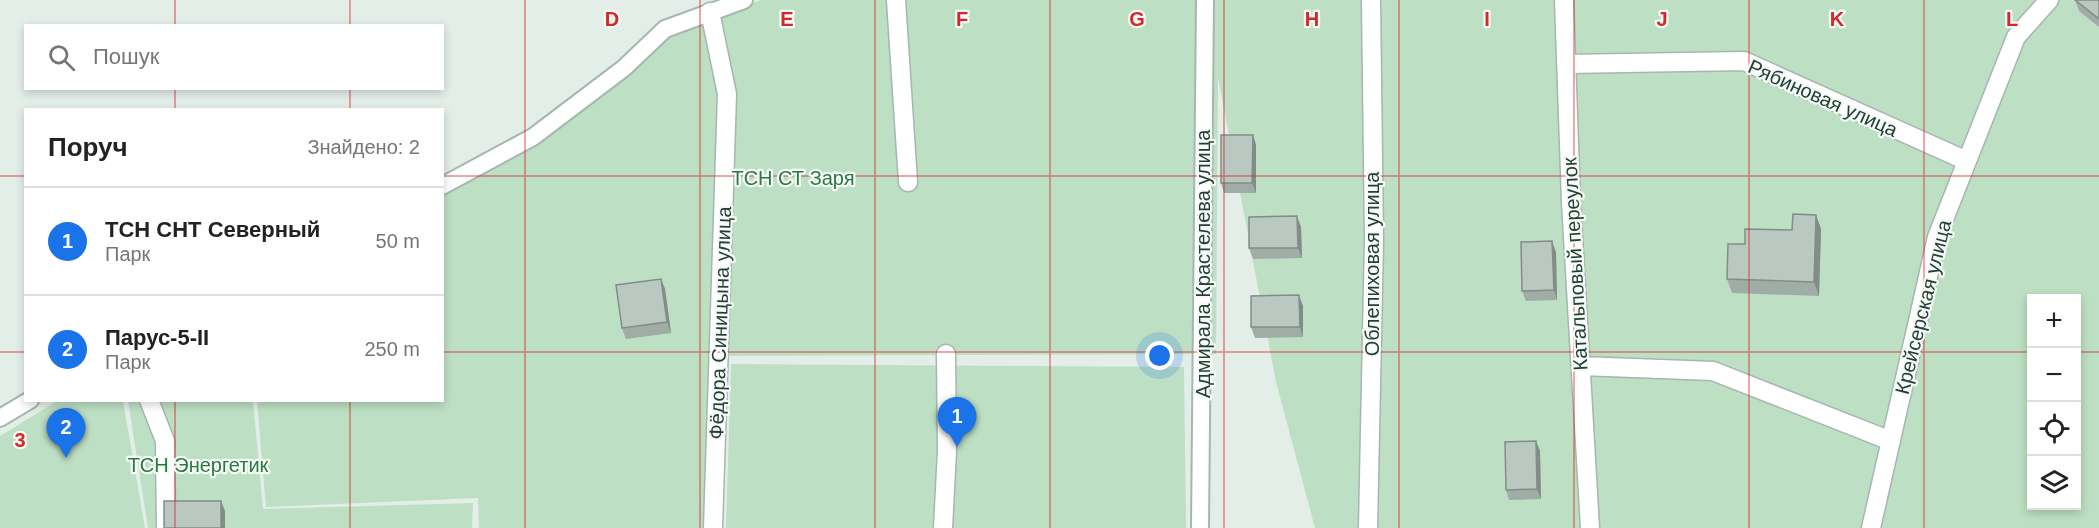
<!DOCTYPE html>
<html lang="uk">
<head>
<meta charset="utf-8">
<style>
	body { margin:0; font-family:Arial,sans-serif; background:#f2f2f2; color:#222 }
	.controls { position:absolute; right:18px; bottom:18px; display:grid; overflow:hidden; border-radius:0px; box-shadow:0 3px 9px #0003 }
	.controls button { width:54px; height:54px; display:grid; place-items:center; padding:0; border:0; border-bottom:2px solid #e0e0e0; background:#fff; color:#222; font:30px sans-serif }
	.you { position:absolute; left:1160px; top:356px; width:21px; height:21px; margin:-15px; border:4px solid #fff; border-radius:50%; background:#1a73e8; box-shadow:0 0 0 9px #1a73e833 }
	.badge { display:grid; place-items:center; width:39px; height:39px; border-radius:50%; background:#1a73e8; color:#fff; font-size:20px; font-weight:700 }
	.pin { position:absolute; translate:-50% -50px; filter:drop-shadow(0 2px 3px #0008) }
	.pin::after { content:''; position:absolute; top:32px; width:21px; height:18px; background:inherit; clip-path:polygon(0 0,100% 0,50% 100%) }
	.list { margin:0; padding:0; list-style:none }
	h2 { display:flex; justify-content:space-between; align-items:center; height:78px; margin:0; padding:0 24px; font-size:26px }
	h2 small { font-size:20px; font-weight:400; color:#767676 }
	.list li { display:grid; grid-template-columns:39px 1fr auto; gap:18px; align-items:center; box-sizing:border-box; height:108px; padding:0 24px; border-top:2px solid #e0e0e0 }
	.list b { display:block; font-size:22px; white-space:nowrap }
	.list p { margin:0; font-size:20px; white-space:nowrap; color:#767676 }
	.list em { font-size:20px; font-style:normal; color:#767676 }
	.icon { flex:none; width:33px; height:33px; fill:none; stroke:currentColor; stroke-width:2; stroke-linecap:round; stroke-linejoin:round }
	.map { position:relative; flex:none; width:2099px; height:528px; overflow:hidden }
	.search { position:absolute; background:#fff; box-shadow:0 3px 9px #0003; left:24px; top:24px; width:420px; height:66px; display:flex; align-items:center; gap:15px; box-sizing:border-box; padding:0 21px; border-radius:0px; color:#767676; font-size:22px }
	.panel { position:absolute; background:#fff; box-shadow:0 3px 9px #0003; left:24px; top:108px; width:420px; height:294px; border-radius:0px }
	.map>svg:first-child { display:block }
	.green { fill:#bddfc3; fill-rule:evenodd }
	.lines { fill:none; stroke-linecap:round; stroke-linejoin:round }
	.service-casing { stroke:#a6b6b0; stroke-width:20 }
	.minor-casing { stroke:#a6b6b0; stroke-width:21 }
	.service { stroke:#fff; stroke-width:16 }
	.minor { stroke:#fff; stroke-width:18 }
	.wall { fill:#9fada6 }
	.shaded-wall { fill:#828d87 }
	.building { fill:#b9c9c1; stroke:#828d87; stroke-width:1.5 }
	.grid { fill:none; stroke:#d62828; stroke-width:1.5; stroke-opacity:0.55 }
	.labels { text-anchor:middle; stroke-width:4.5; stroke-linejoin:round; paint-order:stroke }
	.street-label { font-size:20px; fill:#234036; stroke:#f5faf7 }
	.park-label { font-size:20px; fill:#2b7942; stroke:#f5faf7 }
	.grid-label { font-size:20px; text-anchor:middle; font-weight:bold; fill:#d62828; stroke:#f5faf7; stroke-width:4.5; stroke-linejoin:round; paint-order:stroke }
</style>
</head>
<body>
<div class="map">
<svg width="2099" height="528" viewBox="0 0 2099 528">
	<rect width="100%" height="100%" fill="#e4eee9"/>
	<path class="green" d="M761,0H2099V528H1315L1276,382L1218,77L1216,354L710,356L704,528H479L478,498L266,507L257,401L442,400L443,193L667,34ZM2032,298H2076V506H2032Z
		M731,364L1184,367L1186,528H726Z
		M59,400L123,401L145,528H0V436Z
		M128,401H253L263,509L473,503L472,528H148Z"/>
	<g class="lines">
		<defs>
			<path id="service" d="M442,186L533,137L624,68L665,29L744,0
				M0,418L30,400
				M1200,528L1205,0"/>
			<path id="minor" d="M896,0L908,182
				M1564,0L1571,202L1590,528
				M710,12L727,94L713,528
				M1566,64L1744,61L1967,161
				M1581,366L1713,371L1891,441
				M149,400L165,441L166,528
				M943,528L947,451L946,354
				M1368,528L1374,240L1371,0
				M1871,528L1937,237L2016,37L2049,0"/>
		</defs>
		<use href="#service" class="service-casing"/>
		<use href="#minor" class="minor-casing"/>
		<use href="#service" class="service"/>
		<use href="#minor" class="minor"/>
	</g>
	<path class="wall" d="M2075,0H2099V27L2079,11Z
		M1253,135L1256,145V193H1224L1221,183Z
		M1816,215L1821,229L1819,296L1732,293L1727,279L1745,244L1792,230Z
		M1301,227L1302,258L1253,259L1249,248Z
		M1556,252L1557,300L1526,301L1522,291Z
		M661,279L665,289L671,333L626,339L622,328Z
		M1303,306V337L1255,338L1251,327Z
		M1536,441L1540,451L1541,499L1509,500L1506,490Z"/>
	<path class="shaded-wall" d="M1253,135L1256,145V193L1252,183Z
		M1816,215L1821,229L1819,296L1814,282Z
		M1297,216L1301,227L1302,258L1298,248Z
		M1552,241L1556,252L1557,300L1554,290Z
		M661,279L665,289L671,333L667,322Z
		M1299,295L1303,306V337L1300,327Z
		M1536,441L1540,451L1541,499L1537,489Z
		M221,501L225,511V528H221Z"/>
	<path class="building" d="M2075,0H2099V19Z
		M1221,135H1253L1252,183H1221Z
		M1793,214L1816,215L1814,282L1727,279L1728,244H1745V229L1792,230Z
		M1297,216L1298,248H1249V217Z
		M1552,241L1554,290L1522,291L1521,242Z
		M661,279L667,322L622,328L616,285Z
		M1299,295L1300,327H1251V296Z
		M1536,441L1537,489L1506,490L1505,442Z
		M164,501H221V528H164Z"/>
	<path class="grid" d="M175,0V26M350,0V26M525,0V528M700,0V528M875,0V528M1050,0V528M1224,0V528M1399,0V528M1574,0V528M1749,0V528M1924,0V528M175,88V110M350,88V110M0,176H26M442,176H2099M0,352H26M442,352H2032M2076,352H2099M175,400V528M350,400V528"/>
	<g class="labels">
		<g class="street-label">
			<text transform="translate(1823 98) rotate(24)" y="7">Рябиновая улица</text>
			<text transform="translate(1203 264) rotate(-90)" y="7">Адмирала Крастелева улица</text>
			<text transform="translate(1372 264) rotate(-90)" y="7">Облепиховая улица</text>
			<text transform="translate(1575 264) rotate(-93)" y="7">Катальповый переулок</text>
			<text transform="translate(1923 307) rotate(-76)" y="7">Крейсерская улица</text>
			<text transform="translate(720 323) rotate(-88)" y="7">Фёдора Синицына улица</text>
		</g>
		<g class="park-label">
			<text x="793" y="185">ТСН СТ Заря</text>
			<text x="198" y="472">ТСН Энергетик</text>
		</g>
	</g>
	<g class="grid-label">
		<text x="612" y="26">D</text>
		<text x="787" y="26">E</text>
		<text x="962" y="26">F</text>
		<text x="1137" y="26">G</text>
		<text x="1312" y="26">H</text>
		<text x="1487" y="26">I</text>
		<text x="1662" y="26">J</text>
		<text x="1837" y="26">K</text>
		<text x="2012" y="26">L</text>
		<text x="20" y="447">3</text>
	</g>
</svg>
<div class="controls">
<button>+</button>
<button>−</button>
<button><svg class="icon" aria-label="locate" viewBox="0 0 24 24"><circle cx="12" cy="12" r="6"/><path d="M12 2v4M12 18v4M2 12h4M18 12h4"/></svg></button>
<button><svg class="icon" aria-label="layers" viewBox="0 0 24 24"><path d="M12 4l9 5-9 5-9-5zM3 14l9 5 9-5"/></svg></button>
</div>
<div class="you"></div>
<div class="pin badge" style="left:957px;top:447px">1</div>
<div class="pin badge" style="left:66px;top:458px">2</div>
<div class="search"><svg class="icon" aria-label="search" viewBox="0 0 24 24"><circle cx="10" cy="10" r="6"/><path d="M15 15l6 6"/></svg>Пошук</div>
<section class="panel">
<h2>Поруч<small>Знайдено: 2</small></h2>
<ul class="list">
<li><span class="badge">1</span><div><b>ТСН СНТ Северный</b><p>Парк</p></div><em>50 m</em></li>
<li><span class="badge">2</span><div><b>Парус-5-II</b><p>Парк</p></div><em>250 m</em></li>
</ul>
</section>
</div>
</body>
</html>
